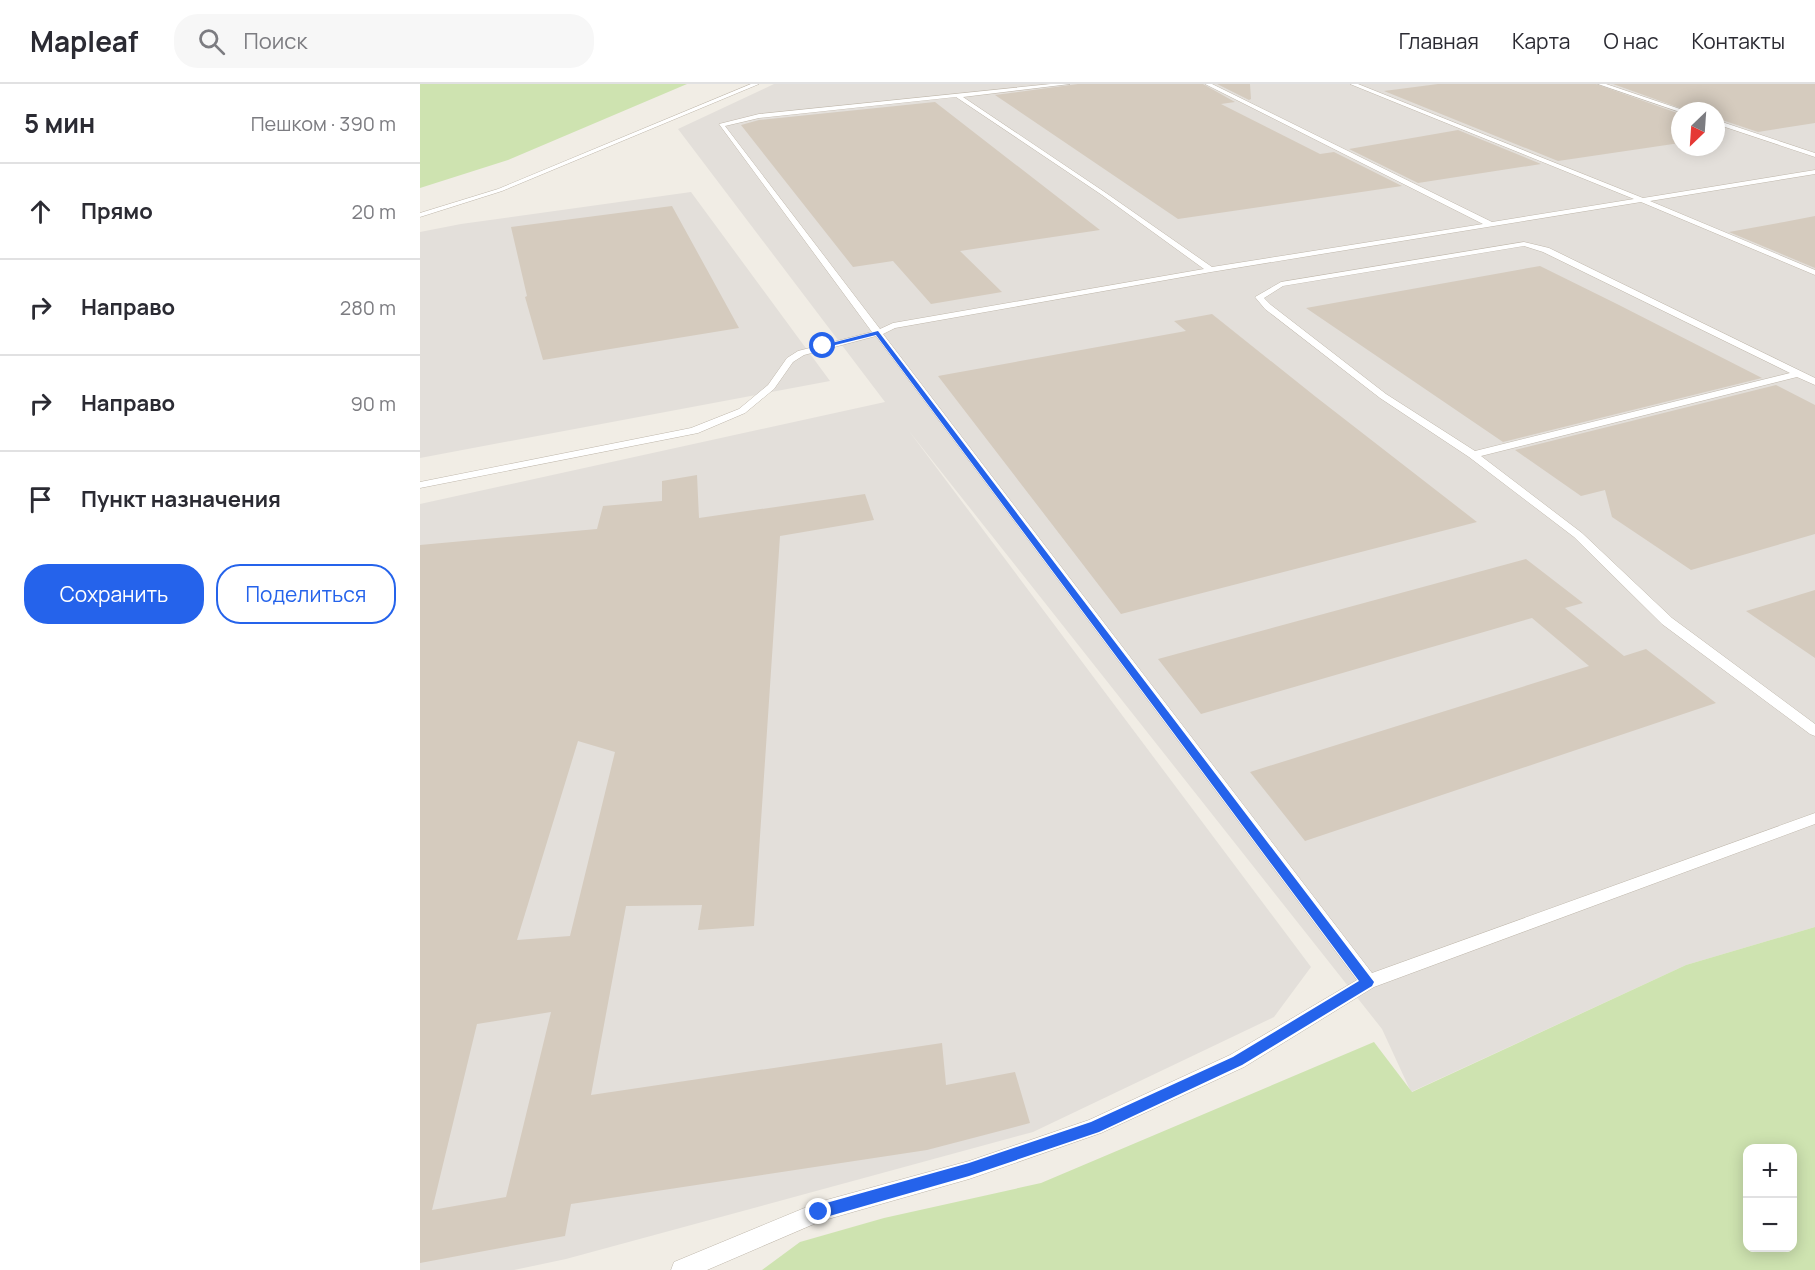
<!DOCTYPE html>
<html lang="ru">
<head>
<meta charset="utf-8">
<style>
	body { margin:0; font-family:Manrope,sans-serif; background:#f7f7f7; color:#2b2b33 }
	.controls { position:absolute; right:18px; bottom:18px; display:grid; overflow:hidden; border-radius:12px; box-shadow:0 3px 15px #0003 }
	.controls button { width:54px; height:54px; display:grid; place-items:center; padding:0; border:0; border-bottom:2px solid #e1e1e2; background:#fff; color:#2b2b33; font:30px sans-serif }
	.compass { position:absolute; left:1251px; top:18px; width:54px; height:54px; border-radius:50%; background:#fff; box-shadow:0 3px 15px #0003; rotate:205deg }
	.stop { position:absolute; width:18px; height:18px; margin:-14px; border:4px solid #2563eb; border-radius:50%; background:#fff }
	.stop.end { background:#2563eb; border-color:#fff; box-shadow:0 2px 6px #0008 }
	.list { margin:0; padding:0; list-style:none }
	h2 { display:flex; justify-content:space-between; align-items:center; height:78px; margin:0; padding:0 24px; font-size:26px }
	h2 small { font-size:20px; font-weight:400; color:#7c7c81 }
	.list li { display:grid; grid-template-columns:39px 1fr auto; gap:18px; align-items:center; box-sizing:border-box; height:96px; padding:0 24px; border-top:2px solid #e1e1e2 }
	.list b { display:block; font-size:22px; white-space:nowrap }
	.list em { font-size:20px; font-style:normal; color:#7c7c81 }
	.actions { display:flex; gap:12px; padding:18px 24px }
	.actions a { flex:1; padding:14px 0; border:2px solid #2563eb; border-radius:24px; text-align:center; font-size:21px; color:#2563eb }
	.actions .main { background:#2563eb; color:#fff }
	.icon { flex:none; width:33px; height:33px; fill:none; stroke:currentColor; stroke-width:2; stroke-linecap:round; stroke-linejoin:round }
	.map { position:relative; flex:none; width:1395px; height:1186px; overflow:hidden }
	header { display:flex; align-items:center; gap:36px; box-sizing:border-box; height:84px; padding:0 30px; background:#fff; border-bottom:2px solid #e1e1e2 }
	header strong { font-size:28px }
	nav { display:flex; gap:33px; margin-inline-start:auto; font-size:21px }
	.search { width:420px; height:54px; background:#f7f7f7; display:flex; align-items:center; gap:15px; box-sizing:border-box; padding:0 21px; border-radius:24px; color:#7c7c81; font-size:22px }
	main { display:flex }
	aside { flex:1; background:#fff }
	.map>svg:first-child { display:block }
	.industrial { fill:#e3dfda; fill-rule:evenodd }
	.green { fill:#cee3b0; fill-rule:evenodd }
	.building { fill:#d5cbbe; fill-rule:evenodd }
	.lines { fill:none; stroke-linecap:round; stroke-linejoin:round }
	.lane-casing { stroke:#bfb7ab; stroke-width:1 }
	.lane { fill:#fff; fill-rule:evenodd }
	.route { fill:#2563eb }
</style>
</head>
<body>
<header>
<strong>Mapleaf</strong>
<div class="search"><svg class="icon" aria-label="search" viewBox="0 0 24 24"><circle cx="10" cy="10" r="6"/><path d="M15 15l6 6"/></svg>Поиск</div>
<nav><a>Главная</a><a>Карта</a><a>О нас</a><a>Контакты</a></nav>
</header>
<main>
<aside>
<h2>5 мин<small>Пешком · 390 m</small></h2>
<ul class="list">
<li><svg class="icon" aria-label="ahead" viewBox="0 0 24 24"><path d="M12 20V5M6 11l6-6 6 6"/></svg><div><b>Прямо</b></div><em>20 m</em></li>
<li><svg class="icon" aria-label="right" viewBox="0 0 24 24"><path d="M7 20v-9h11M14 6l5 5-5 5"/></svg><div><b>Направо</b></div><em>280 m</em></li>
<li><svg class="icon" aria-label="right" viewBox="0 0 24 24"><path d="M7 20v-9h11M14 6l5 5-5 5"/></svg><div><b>Направо</b></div><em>90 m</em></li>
<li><svg class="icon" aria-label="arrive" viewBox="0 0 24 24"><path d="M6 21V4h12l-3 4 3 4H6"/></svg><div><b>Пункт назначения</b></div></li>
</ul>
<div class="actions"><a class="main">Сохранить</a><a>Поделиться</a></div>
</aside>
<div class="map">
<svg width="1395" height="1186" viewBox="0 0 1395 1186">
	<rect width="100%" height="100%" fill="#f1ede5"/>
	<path class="industrial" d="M354,0H1395V843L1266,881L991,1008L962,945L489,347L891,883L854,933L613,1048L146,1175L94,1186H0V420L465,318L258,45ZM1260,27H1296V63H1260Z
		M271,108L410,297L0,374V148L41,140Z"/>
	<path class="green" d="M0,0H267L88,76L0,104Z
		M1395,843V1186H342L380,1158L464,1134L621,1099L954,958L992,1008L1266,881ZM1372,1064V1164H1328V1064Z"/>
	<path class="building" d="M658,0H783L815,18L801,20L900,70L914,68L982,102L758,135L575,11Z
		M797,0H830L831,15L829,16Z
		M1018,0H1176L1260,30V59L1138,77L964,7Z
		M1193,0H1395V39L1338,48L1296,34V27H1268Z
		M515,18L680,146L540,167L582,208L511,220L473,177L433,183L321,41L339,36Z
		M1038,46L1121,80L998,99L929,65Z
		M252,122L319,244L123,276L105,213L107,212L91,143Z
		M1395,132V184L1309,148L1364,138Z
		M1120,182L1197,220L1342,294L1083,358L886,224Z
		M792,230L896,313L1057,438L701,530L518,292L766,247L754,237Z
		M1356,301L1395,321V450L1271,486L1192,433L1185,406L1161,412L1095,366Z
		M277,391L279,434L445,410L454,436L360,452L334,842L278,846L282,821L206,822L171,1011L522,959L526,1001L595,988L610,1039L507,1066L151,1120L145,1152L0,1179V461L177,445L183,422L242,417V397ZM158,657L195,668L150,852L97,856ZM131,928L86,1113L12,1126L57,940Z
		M1106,475L1163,519L1145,524L1204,572L1226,565L1296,619L885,757L830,688L1169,582L1112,534L781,630L738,575Z
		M1395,506V574L1326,527Z"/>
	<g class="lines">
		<defs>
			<path id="lane" d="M331,0H339L82,107L0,133V129L78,105Z
				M631,0H650L543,13L686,109L792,183L1063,140L785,0H792L1072,138L1214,115L930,0H938L1223,114L1395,86V90L1230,117L1395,186V191L1221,118L791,188L475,244L463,250L952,889L1395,729V740L954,903L824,983L681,1049L549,1095L401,1137L287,1186H251L254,1178L399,1118L549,1077L669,1036L810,971L937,896L456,252L384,271L373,278L354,305L325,329L278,349L0,404V398L271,344L319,325L348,301L367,274L378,267L452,248L299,40L339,30ZM536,13L682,111L784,185L473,239L460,245L305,42L339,34Z
				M1178,0H1186L1266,27L1260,28Z
				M1296,36L1395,69V73L1296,40Z
				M1104,158L1129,164L1395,294V301L1377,293L1061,372L1162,449L1252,534L1395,640V652L1390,650L1242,540L1154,453L1049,373L960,314L845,225L835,213L861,198ZM1104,162L1123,168L1370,289L1055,367L966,310L851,221L844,214L863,202Z"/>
		</defs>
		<use href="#lane" class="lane-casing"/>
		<use href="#lane" class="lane"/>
	</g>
	<path class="route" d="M458,247L954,898L952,902L822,981L679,1048L549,1092L399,1135L394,1133L391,1128L394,1123L399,1121L549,1079L671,1038L813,973L939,897L456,251L403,264L400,262Z"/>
</svg>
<div class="controls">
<button>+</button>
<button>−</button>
</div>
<svg class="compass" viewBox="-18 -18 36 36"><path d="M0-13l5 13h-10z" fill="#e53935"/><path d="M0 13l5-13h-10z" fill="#7c7c81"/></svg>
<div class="stop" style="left:403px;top:262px"></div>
<div class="stop end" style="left:399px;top:1128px"></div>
</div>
</main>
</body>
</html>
